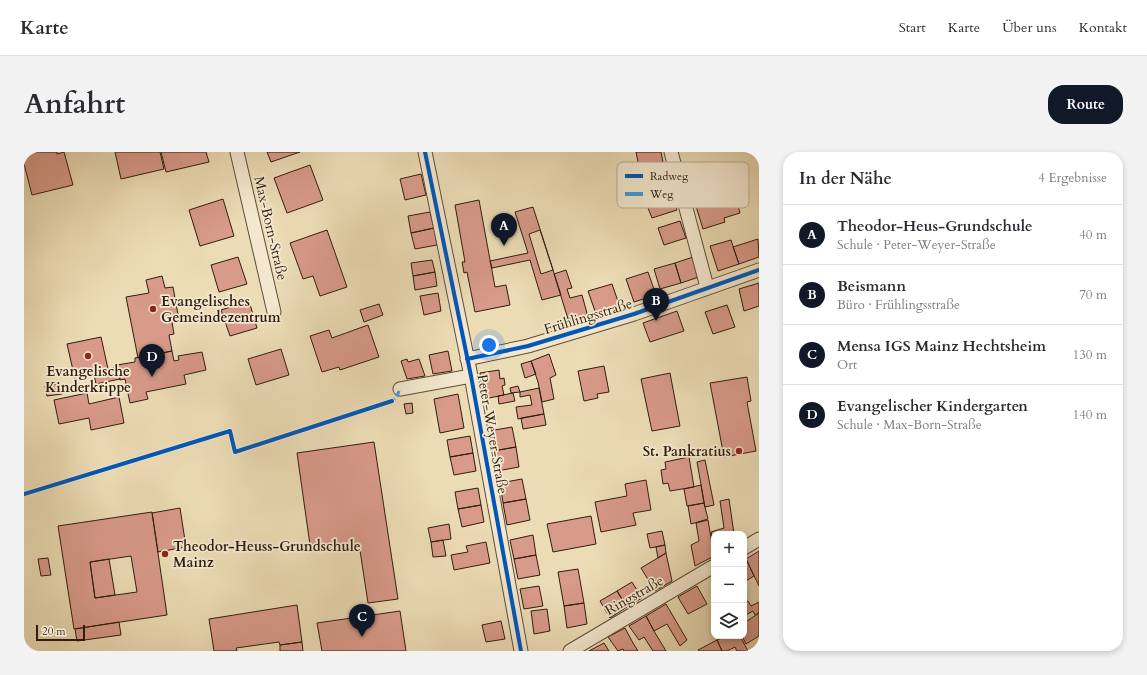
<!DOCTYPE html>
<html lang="de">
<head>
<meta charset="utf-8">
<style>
	body { margin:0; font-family:Cardo,serif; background:#f2f2f3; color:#2b2b33 }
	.controls { position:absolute; right:12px; bottom:12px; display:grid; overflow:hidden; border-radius:8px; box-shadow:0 2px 6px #0003 }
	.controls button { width:36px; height:36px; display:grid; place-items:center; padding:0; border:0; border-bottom:1px solid #e1e1e2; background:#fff; color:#2b2b33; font:20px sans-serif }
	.scale { position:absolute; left:12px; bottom:10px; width:49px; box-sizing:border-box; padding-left:4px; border:2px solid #301d10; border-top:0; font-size:11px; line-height:14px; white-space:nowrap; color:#301d10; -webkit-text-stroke:3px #f3e8cf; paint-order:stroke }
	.you { position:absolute; left:465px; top:193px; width:14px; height:14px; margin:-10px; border:3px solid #fff; border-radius:50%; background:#1a73e8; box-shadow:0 0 0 6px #1a73e833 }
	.badge { display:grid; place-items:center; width:26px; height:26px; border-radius:50%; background:#111827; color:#fff; font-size:13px; font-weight:700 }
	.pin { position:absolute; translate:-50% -33px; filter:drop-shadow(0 1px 2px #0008) }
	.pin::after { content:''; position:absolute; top:21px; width:14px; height:12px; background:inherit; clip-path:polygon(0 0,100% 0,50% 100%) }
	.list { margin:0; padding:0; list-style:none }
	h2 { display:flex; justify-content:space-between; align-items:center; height:52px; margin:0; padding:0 16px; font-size:17px }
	h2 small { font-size:13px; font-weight:400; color:#7c7c81 }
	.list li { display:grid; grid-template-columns:26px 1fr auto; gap:12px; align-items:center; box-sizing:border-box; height:60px; padding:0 16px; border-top:1px solid #e1e1e2 }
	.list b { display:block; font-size:15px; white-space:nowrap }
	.list p { margin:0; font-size:13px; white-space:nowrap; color:#7c7c81 }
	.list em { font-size:13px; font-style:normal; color:#7c7c81 }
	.icon { flex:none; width:22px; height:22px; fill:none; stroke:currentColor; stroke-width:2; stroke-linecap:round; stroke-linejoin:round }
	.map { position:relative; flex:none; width:735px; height:499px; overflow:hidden; border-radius:16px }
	header { display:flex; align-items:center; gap:24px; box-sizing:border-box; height:56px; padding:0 20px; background:#fff; border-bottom:1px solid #e1e1e2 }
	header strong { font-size:19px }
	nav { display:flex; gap:22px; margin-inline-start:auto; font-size:14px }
	.intro { display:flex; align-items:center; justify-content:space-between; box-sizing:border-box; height:96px; padding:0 24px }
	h1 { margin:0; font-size:28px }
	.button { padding:10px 18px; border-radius:16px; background:#111827; color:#fff; font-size:14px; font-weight:700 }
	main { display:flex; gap:24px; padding:0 24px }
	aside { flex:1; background:#fff; border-radius:16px; box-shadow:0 2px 6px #0003 }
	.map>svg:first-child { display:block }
	.building { fill:#d89a89; stroke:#301d10; fill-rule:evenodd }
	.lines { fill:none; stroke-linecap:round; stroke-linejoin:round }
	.minor-casing { stroke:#5f4d39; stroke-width:15 }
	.minor { stroke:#f3e8cf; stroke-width:13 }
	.quiet { stroke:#3e9bde; stroke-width:3; stroke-dasharray:6 3; stroke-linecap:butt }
	.cycleway-casing { stroke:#f3e8cf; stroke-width:6 }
	.cycleway { stroke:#0057b8; stroke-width:4 }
	.poi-dot { fill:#8f2418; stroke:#f3e8cf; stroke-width:1.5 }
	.labels { text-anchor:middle; stroke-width:3.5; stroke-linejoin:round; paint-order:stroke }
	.street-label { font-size:14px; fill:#301d10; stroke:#f3e8cf }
	.poi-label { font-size:14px; font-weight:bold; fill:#301d10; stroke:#f3e8cf; text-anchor:start }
	.key { fill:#f3e8cf; stroke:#b8ab96; stroke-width:1 }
	.key-label { font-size:11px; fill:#301d10 }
</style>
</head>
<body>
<header>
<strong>Karte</strong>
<nav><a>Start</a><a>Karte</a><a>Über uns</a><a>Kontakt</a></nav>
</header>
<div class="intro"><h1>Anfahrt</h1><a class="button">Route</a></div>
<main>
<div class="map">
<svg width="735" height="499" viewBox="0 0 735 499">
	<rect width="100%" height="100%" fill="#ecdcb5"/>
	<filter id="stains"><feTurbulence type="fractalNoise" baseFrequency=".005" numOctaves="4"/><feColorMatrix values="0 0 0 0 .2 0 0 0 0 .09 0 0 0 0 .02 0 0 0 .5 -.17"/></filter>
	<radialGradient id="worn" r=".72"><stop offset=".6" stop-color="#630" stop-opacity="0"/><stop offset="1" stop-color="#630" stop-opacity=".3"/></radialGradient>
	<path class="building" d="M0,0H33V2L40,0L49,33L8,43L0,12Z
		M91,0H136L140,17L97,27Z
		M137,0H182L185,10L142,20Z
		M243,0H276L247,10Z
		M612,0H637L639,10L615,15Z
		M286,13L299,48L263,61L250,26Z
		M397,22L402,43L381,48L376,27Z
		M689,31L693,44L710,40L716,61L700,66L701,70L679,77L667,38Z
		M648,42L653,58L628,66L622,51Z
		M199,47L210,84L176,94L165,58Z
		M455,48L471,135L482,133L486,153L451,160L443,120L440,121L439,115L438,110H441L431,53Z
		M509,55L537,143L518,148L506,108L468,116L466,109L504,101L491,60Z
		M406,60L410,76L387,81L384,64Z
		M656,69L662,86L640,93L634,76Z
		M410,76L413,93L391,97L387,81Z
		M303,78L323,135L296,144L289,124L279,127L266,91Z
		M516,78L529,118L517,122L505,82Z
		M734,87L735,105L715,112L709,95Z
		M707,88L715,112L694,119L686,94Z
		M214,105L223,132L195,140L187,113Z
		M669,105L675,125L657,131L651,111Z
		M408,108L411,120L389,124L387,111Z
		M651,111L657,131L636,137L630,117Z
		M542,118L548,136L543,137L546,146L558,143L564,165L545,170L530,122Z
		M411,120L413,134L391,138L389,124Z
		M624,120L632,143L610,150L602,127Z
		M138,124L141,136L149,135L155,168L148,170L150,182L145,183L148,199L114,206L102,145L125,141L122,128Z
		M735,131V154L720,159L715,137Z
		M588,132L596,155L572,162L564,139Z
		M414,141L417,159L400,163L396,144Z
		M225,149L233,176L206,184L197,158Z
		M355,152L359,163L340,170L336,158Z
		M703,153L711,175L689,182L681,160Z
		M653,159L660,179L626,190L619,171Z
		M344,173L355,205L316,218L315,215L298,220L286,184L305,178L308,186Z
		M77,185L84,217L94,215L96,227L72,232L70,223L51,227L43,192Z
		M257,197L265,223L232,233L224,207Z
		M148,199L150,209L155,208L154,204L178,200L182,218L160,223L162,232L122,240L124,247L106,251L101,227L96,228L93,213L111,210V206Z
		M424,199L428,219L409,222L405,203Z
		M525,202L532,223L526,226L530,247L518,250L514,230L507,209Z
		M383,207L384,210L395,207L401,224L383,227L377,209Z
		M507,209L512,222L501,226L497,212Z
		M580,214L585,240L573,242L574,246L560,249L554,219Z
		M475,218L476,227L480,226L481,233L478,234L480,243L460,247L456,221Z
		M646,221L656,274L628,279L617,227Z
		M723,225L727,249L723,250L732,299L700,305L686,231Z
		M36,231L38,242L23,244L21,234Z
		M494,234L496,240L487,241L486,236Z
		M515,236L520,262L494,267L492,255L508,253L506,243L496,245V240Z
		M63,241L65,252L95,245L100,271L67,278L65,266L35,272L30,248Z
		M489,241L491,249L475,252L474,244Z
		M434,242L440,276L416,281L410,247Z
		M388,251L389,261L382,262L380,252Z
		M520,262L522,273L499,277L497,266Z
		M488,275L492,295L469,299L465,279Z
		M446,284L449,301L426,305L423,288Z
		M350,290L374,447L344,451L335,392L287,400L273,301Z
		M492,295L495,315L473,319L469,299Z
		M449,301L452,319L430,323L426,305Z
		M665,305L670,335L646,339L644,331L639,332L637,318L642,317L641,310Z
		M681,308L690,353L681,355L673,310Z
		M498,327L502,347L479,351L476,331Z
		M622,328L627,358L609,361L612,373L577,380L571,350L603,344L601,332Z
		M677,333L680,351L663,354L660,337Z
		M454,336L457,353L434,357L431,340Z
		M502,347L506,368L483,373L479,351Z
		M705,347L710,382H690V396L687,380L700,376L696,349Z
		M680,351L684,367L667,372L664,354Z
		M457,353L460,370L438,375L434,357Z
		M156,356L162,395L134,400L128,361Z
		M128,360L143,463L50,477L34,374ZM107,404L113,440L71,446L66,410Z
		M567,364L572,392L529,400L523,372Z
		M684,368L690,404L671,414L667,393L675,389L672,371Z
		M425,372L427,387L407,390L404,376Z
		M638,379L641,393L626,396L623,382Z
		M509,383L512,403L490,407L486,388Z
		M419,388L422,404L409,405L407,390Z
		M462,390L466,411L430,418L427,403L444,400L442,394Z
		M641,393L642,401L634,406L632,395Z
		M735,399V434L722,407Z
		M642,401L648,429L631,439L617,416Z
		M512,403L516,423L494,427L490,407Z
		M24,406L27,423L17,424L14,407Z
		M85,407L91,443L71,446L66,410Z
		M722,407L730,424L720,430V408Z
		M554,417L560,451L540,454L534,420Z
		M608,430L618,446L603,455L593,439Z
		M515,434L519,454L500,457L496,437Z
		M673,434L683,452L664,462L654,445Z
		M593,439L603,455L586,466L576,449Z
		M724,449L727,454L735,450V461L731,463L729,459L720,464V451Z
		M560,451L563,472L543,476L540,454Z
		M642,452L663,488L656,494L643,472L630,479L622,464Z
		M273,453L278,490L256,493L255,490L212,496L213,499H190L185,467Z
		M523,457L526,479L510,482L507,459Z
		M376,459L382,499H298L293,471Z
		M735,461V484L722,492L718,484H720V471Z
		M622,464L630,479L642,499H629L620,485L615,488L605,474Z
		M477,469L481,487L462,490L458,473Z
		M95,470L97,483L53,489L51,477Z
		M601,476L609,491L614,499H600L599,497L594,499L584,485Z
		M702,484H716L724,499H713L711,495L703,499H698L693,488Z
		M693,488L698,499H675L674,498Z
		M278,490L279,499H256V493Z
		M580,491L585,499H565Z"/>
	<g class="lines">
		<defs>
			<path id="minor" d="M213,0L250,160
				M401,0L447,224L497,499
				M647,0L683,135
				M443,207L504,194L610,162L735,118
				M376,237L447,224
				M720,396L735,387
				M546,499L690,414"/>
		</defs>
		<use href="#minor" class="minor-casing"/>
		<use href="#minor" class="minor"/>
		<path class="quiet" d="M366,250L372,246L376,237"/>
		<defs>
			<path id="cycleway" d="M401,0L447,224L497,499
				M443,207L504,194L610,162L735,118
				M0,342L206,279L211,300L368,249"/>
		</defs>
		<use href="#cycleway" class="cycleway-casing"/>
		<use href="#cycleway" class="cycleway"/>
	</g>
	<g class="poi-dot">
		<circle cx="129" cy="157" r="4"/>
		<circle cx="64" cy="204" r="4"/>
		<circle cx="715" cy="299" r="4"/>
		<circle cx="141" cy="402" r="4"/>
	</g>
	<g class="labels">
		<g class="street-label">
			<text transform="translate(247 76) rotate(77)" y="5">Max-Born-Straße</text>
			<text transform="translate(564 164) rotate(-17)" y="5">Frühlingsstraße</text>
			<text transform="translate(469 282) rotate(80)" y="5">Peter-Weyer-Straße</text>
			<text transform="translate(610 443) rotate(-30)" y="5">Ringstraße</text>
		</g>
		<g class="poi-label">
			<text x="137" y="154">Evangelisches<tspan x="137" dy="16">Gemeindezentrum</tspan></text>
			<text x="64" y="224" text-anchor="middle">Evangelische<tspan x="64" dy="16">Kinderkrippe</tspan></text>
			<text x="707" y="304" text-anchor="end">St. Pankratius</text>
			<text x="149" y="399">Theodor-Heuss-Grundschule<tspan x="149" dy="16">Mainz</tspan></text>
		</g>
	</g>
	<rect x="593" y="10" width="132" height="46" rx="6" class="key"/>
	<rect x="601" y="22" width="18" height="4" fill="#0057b8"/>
	<rect x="601" y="40" width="18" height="4" fill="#3e9bde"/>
	<g class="key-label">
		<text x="626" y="28">Radweg</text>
		<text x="626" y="46">Weg</text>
	</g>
	<rect width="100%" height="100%" filter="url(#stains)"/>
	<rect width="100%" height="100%" fill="url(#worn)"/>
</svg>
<div class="controls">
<button>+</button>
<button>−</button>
<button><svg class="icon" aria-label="layers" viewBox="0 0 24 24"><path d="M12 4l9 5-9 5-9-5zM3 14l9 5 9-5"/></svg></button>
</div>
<div class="scale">20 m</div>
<div class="you"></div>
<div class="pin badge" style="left:480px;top:94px">A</div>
<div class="pin badge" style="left:632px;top:169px">B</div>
<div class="pin badge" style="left:338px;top:485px">C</div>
<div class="pin badge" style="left:128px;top:225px">D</div>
</div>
<aside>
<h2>In der Nähe<small>4 Ergebnisse</small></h2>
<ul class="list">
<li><span class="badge">A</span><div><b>Theodor-Heus-Grundschule</b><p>Schule · Peter-Weyer-Straße</p></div><em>40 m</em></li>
<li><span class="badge">B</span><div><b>Beismann</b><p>Büro · Frühlingsstraße</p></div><em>70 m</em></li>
<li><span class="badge">C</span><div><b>Mensa IGS Mainz Hechtsheim</b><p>Ort</p></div><em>130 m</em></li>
<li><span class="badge">D</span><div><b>Evangelischer Kindergarten</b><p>Schule · Max-Born-Straße</p></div><em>140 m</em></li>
</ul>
</aside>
</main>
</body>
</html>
